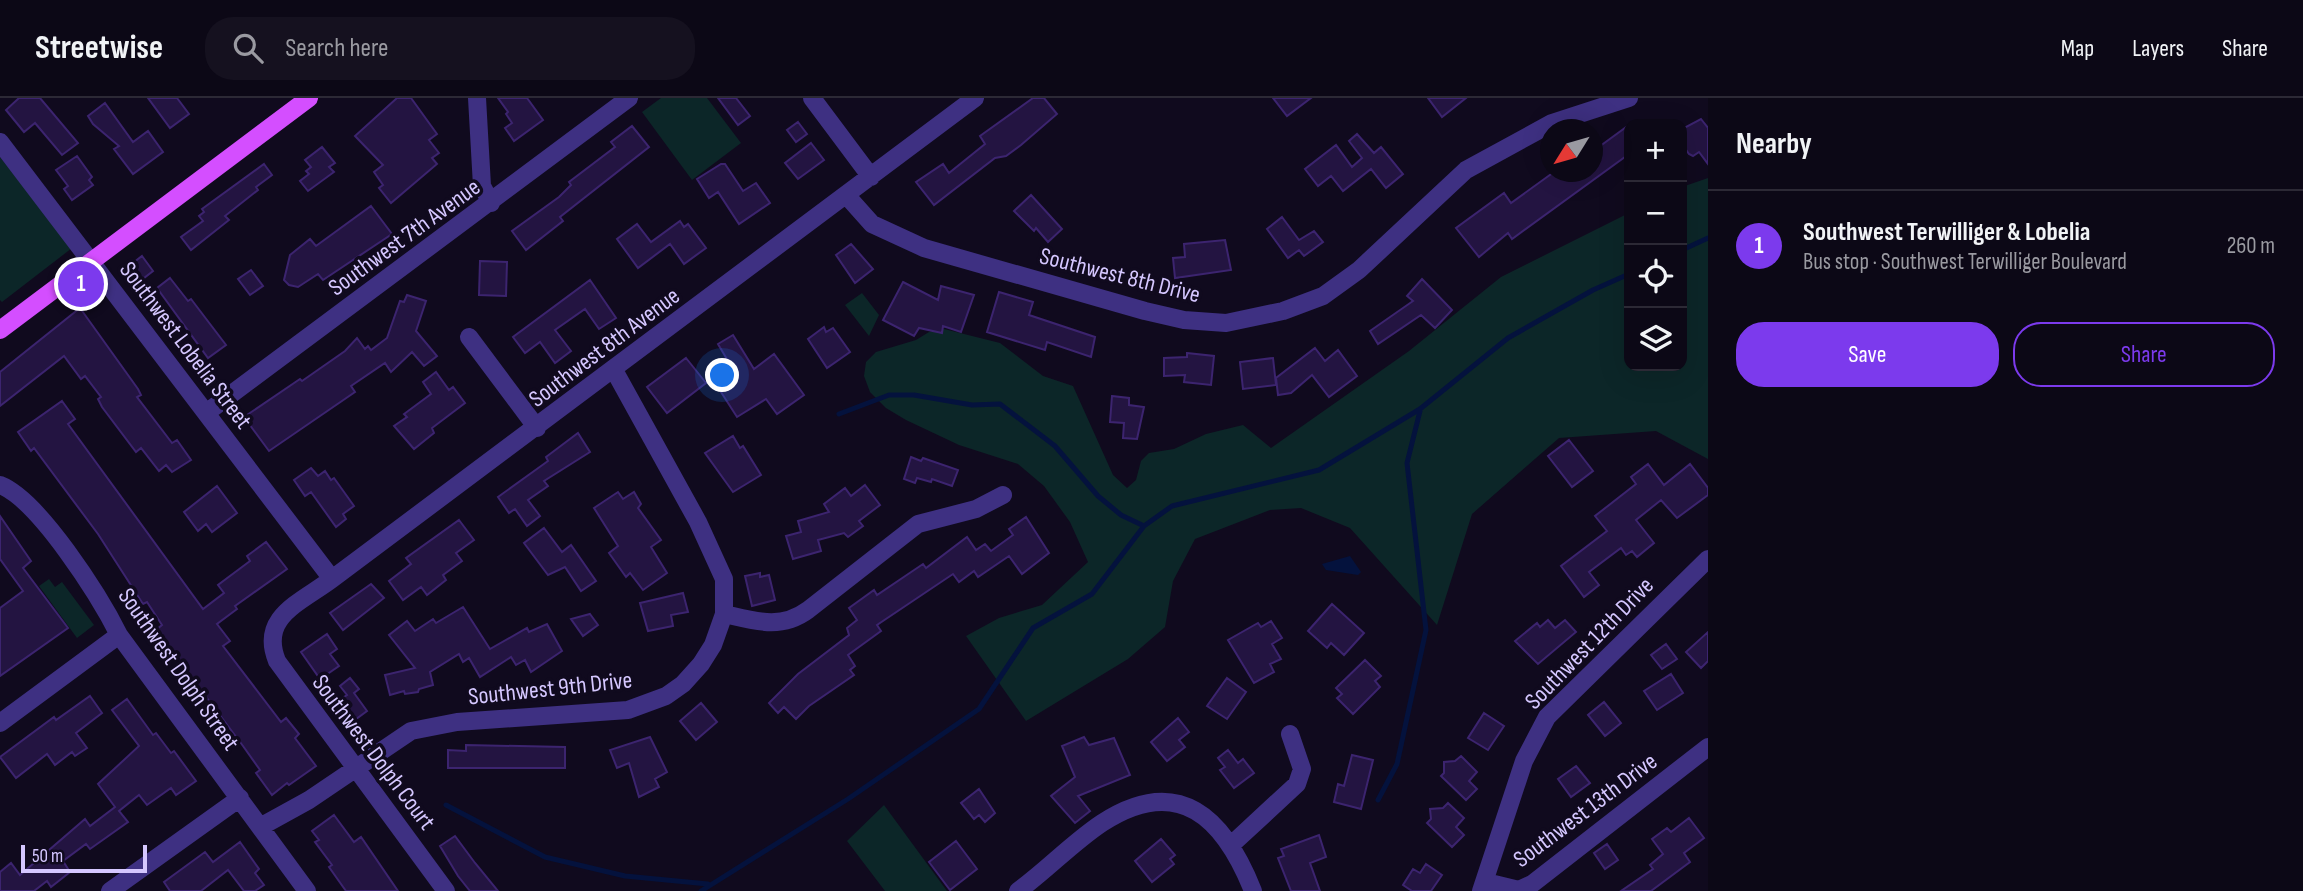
<!DOCTYPE html>
<html lang="en">
<head>
<meta charset="utf-8">
<style>
	body { margin:0; font-family:"Sofia Sans Condensed",sans-serif; background:#15111f; color:#f1f3f6 }
	.controls { position:absolute; right:21px; top:21px; display:grid; overflow:hidden; border-radius:14px; box-shadow:0 7px 28px #0002 }
	.controls button { width:63px; height:63px; display:grid; place-items:center; padding:0; border:0; border-bottom:2px solid #2c2935; background:#0c0816; color:#f1f3f6; font:35px sans-serif }
	.compass { position:absolute; left:1540px; top:21px; width:63px; height:63px; border-radius:50%; background:#0c0816; box-shadow:0 7px 28px #0002; rotate:233deg }
	.scale { position:absolute; left:21px; bottom:18px; width:126px; box-sizing:border-box; padding-left:7px; border:4px solid #d5c7ff; border-top:0; font-size:19px; line-height:24px; white-space:nowrap; color:#d5c7ff; -webkit-text-stroke:5px #100a1e; paint-order:stroke }
	.you { position:absolute; left:723px; top:278px; width:24px; height:24px; margin:-18px; border:5px solid #fff; border-radius:50%; background:#1a73e8; box-shadow:0 0 0 10px #1a73e833 }
	.badge { display:grid; place-items:center; width:46px; height:46px; border-radius:50%; background:#7c3aed; color:#fff; font-size:23px; font-weight:700 }
	.pin { position:absolute; translate:-50% -50%; border:4px solid #fff; box-shadow:0 2px 7px #0006 }
	.list { margin:0; padding:0; list-style:none }
	h2 { display:flex; justify-content:space-between; align-items:center; height:91px; margin:0; padding:0 28px; font-size:30px }
	h2 small { font-size:23px; font-weight:400; color:#9a9aa1 }
	.list li { display:grid; grid-template-columns:46px 1fr auto; gap:21px; align-items:center; box-sizing:border-box; height:112px; padding:0 28px; border-top:2px solid #2c2935 }
	.list b { display:block; font-size:26px; white-space:nowrap }
	.list p { margin:0; font-size:23px; white-space:nowrap; color:#9a9aa1 }
	.list em { font-size:23px; font-style:normal; color:#9a9aa1 }
	.actions { display:flex; gap:14px; padding:21px 28px }
	.actions a { flex:1; padding:16px 0; border:2px solid #7c3aed; border-radius:28px; text-align:center; font-size:24px; color:#7c3aed }
	.actions .main { background:#7c3aed; color:#fff }
	.icon { flex:none; width:38px; height:38px; fill:none; stroke:currentColor; stroke-width:2; stroke-linecap:round; stroke-linejoin:round }
	.map { position:relative; flex:none; width:1708px; height:793px; overflow:hidden }
	header { display:flex; align-items:center; gap:42px; box-sizing:border-box; height:98px; padding:0 35px; background:#0c0816; border-bottom:2px solid #2c2935 }
	header strong { font-size:33px }
	nav { display:flex; gap:38px; margin-inline-start:auto; font-size:24px }
	.search { width:490px; height:63px; background:#15111f; display:flex; align-items:center; gap:18px; box-sizing:border-box; padding:0 24px; border-radius:28px; color:#9a9aa1; font-size:26px }
	main { display:flex }
	aside { flex:1; background:#0c0816 }
	.map>svg:first-child { display:block }
	.green { fill:#0c2628 }
	.water { fill:#04123d }
	.lines { fill:none; stroke-linecap:round; stroke-linejoin:round }
	.stream { stroke:#04123d; stroke-width:5 }
	.building { fill:#231441; stroke:#3c246f; stroke-width:2 }
	.minor { stroke:#3e3082; stroke-width:18 }
	.major { stroke:#d44eff; stroke-width:18 }
	.labels { text-anchor:middle; stroke-width:7; stroke-linejoin:round; paint-order:stroke }
	.street-label { font-size:24px; fill:#d5c7ff; stroke:#100a1e }
</style>
</head>
<body>
<header>
<strong>Streetwise</strong>
<div class="search"><svg class="icon" aria-label="search" viewBox="0 0 24 24"><circle cx="10" cy="10" r="6"/><path d="M15 15l6 6"/></svg>Search here</div>
<nav><a>Map</a><a>Layers</a><a>Share</a></nav>
</header>
<main>
<div class="map">
<svg width="1708" height="793" viewBox="0 0 1708 793">
	<rect width="100%" height="100%" fill="#100a1e"/>
	<path class="green" d="M661,0H707L741,45L692,82L642,14Z
		M0,59L72,150L2,204L0,202Z
		M1708,80V361L1656,333L1559,340L1472,416L1437,527L1350,430L1301,410L1270,412L1195,441L1173,483L1165,529L1128,561L1026,623L966,538L999,520L1042,507L1088,464L1070,424L1044,388L1018,366L959,347L906,322L886,310L870,294L864,278L866,264L876,254L916,242L929,234L944,231L1000,245L1043,278L1073,288L1113,377L1127,390L1136,382L1141,363L1149,355L1174,351L1206,336L1243,327L1271,350L1409,253L1501,179L1629,115V268H1682V89Z
		M862,195L879,217L869,238L845,207Z
		M49,481L55,489L62,484L94,527L77,540L39,488Z
		M884,707L947,793H885L847,743Z"/>
	<path class="water" d="M1350,458L1361,474L1358,477L1326,472L1322,466Z"/>
	<g class="lines">
		<path class="stream" d="M1682,152L1708,140
			M839,316L889,297H914L972,307L1000,306L1055,348L1098,398L1121,417L1144,428
			M1378,702L1397,666L1426,532L1407,365L1420,313
			M446,707L545,759L625,778L708,786
			M701,793L848,701L979,611L1033,530L1092,496L1144,428L1172,408L1319,372L1420,311L1508,240L1593,192L1629,176"/>
	</g>
	<path class="building" d="M19,0H40L78,45L62,57L35,25L24,34L6,12Z
		M148,0H177L189,16L170,30Z
		M397,0H411L437,36L429,42L439,55L432,60L437,66L391,105L379,90L383,87L374,74L383,67L355,38Z
		M498,0H527L543,22L514,43L505,30L512,25L506,16L508,14Z
		M718,0H736L750,18L738,27Z
		M1033,0H1044L1057,16L1021,47L1006,58L995,60L934,107L916,84L943,66L949,75L985,46L980,38Z
		M1273,0H1311L1287,18Z
		M1428,0H1466L1442,19Z
		M105,5L133,44L148,33L163,54L133,76L114,51L119,48L93,26L88,18Z
		M1701,21L1708,30V66L1699,54L1693,58L1689,56L1682,46V31Z
		M798,24L807,36L796,44L787,32Z
		M1629,27V56L1512,141L1508,135L1479,159L1456,130L1504,95L1511,105L1554,74H1592V54Z
		M632,28L649,49L560,119L563,123L526,152L512,133L559,99L571,87L569,84L615,49L611,44Z
		M1357,36L1374,55L1381,49L1403,76L1386,90L1371,71L1343,93L1331,78L1318,88L1305,71L1336,47L1352,69L1362,60L1349,43Z
		M811,45L824,62L798,81L785,65Z
		M322,49L335,65L329,69L334,74L308,93L300,83L309,76L306,73L311,69L305,62Z
		M77,58L92,79L89,82L93,87L72,102L64,91L68,88L56,72Z
		M264,66L272,77L256,89L258,92L225,118L229,122L191,152L181,139L203,123L199,118L204,114L202,111Z
		M721,66H725L743,93L756,85L770,105L739,126L718,94L709,100L697,81Z
		M1031,97L1062,131L1048,144L1036,130L1034,133L1014,113Z
		M371,108L392,136L323,182L318,176L298,189L289,187L284,182L290,157L310,141L316,148Z
		M1282,119L1299,142L1314,133L1323,144L1304,158L1299,152L1288,160L1267,131Z
		M680,123L684,129L688,126L706,150L684,166L670,146L638,170L617,141L637,126L651,144Z
		M1225,142L1231,172L1175,180L1173,160L1185,159L1184,146Z
		M851,146L873,171L855,185L836,157Z
		M142,158L153,173L135,187L124,172Z
		M480,163L507,164L506,198L479,197Z
		M251,172L263,188L250,197L238,181Z
		M170,180L188,203L191,201L226,247L208,260L157,190Z
		M1422,181L1452,212L1435,230L1421,217L1378,246L1370,233L1413,203L1407,198Z
		M590,182L616,220L599,231L585,211L555,232L571,253L555,265L540,244L525,255L513,239Z
		M903,184L938,202L941,188L974,197L961,234L943,228L942,235L919,230L914,238L883,222Z
		M999,194L1033,204L1029,217L1095,239L1091,259L1047,244L1045,252L987,234Z
		M407,197L426,203L416,233L437,258L424,268L412,254L391,274L385,265L351,288L355,294L269,353L244,319L300,281L302,283L345,253L357,240L365,251L368,248L371,252L387,240L400,203L404,204Z
		M80,210L138,291L141,297L137,299L172,345L177,342L191,362L172,374L166,367L159,373L141,350L136,354L102,309L98,301L101,299L85,278L81,281L64,258L0,308V274Z
		M824,229L826,234L833,230L850,254L827,270L808,241Z
		M733,237L754,271L774,256L804,297L777,316L766,301L737,319L712,280L731,268L718,246Z
		M1315,250L1325,263L1338,252L1357,278L1329,299L1312,277L1291,295L1278,297L1276,280Z
		M1187,255L1214,258L1211,287L1184,284L1185,277L1164,278V260L1187,259Z
		M686,260L706,285L667,315L647,289Z
		M1273,260L1276,287L1243,291L1240,264Z
		M436,274L449,292L453,289L465,305L432,330L434,335L414,351L394,328L407,319L404,316L431,296L423,284Z
		M1112,298L1129,300V307L1144,309L1137,341L1123,340L1124,325L1110,324Z
		M62,303L75,321L68,326L203,511L224,495L218,487L250,463L247,458L266,444L287,471L235,508L237,511L217,526L230,543L223,548L281,624L286,620L299,636L295,640L316,668L289,687L287,685L272,697L256,675L260,672L243,648L156,532L162,527L147,504L143,506L98,436L34,350L31,353L18,334Z
		M578,335L590,354L544,383L548,388L528,402L540,418L527,428L515,411L509,415L498,399L548,363L546,359Z
		M733,338L740,350L743,348L761,377L733,394L705,355Z
		M1569,342L1593,373L1572,389L1548,358Z
		M911,359L921,363L923,360L958,372L952,388L932,381L931,384L917,380L915,385L904,381Z
		M1648,366L1664,387L1690,366L1708,390V397L1677,420L1661,402L1636,422L1654,445L1637,459L1632,453L1626,457L1621,450L1589,474L1599,487L1584,499L1561,468L1607,433L1595,418L1636,386L1631,379Z
		M311,370L318,378L325,373L331,382L334,380L354,408L343,416L346,421L336,429L311,394L305,398L294,382Z
		M865,387L880,407L859,423L863,428L848,439L844,435L818,442L821,453L793,461L786,438L801,434L798,423L829,414L824,406L845,390L851,398Z
		M217,388L237,415L212,434L206,426L198,433L184,414Z
		M618,394L623,401L634,394L641,406L638,410L661,442L651,449L667,475L643,492L630,475L626,479L609,455L618,448L594,410Z
		M0,418L31,463L23,470L68,530L0,578V510L23,493L0,461Z
		M1026,419L1049,455L1022,476L1009,458L978,479L974,473L959,484L953,476L877,527L881,533L848,557L855,568L850,572L854,577L809,608L796,621L784,609L778,615L769,605L798,576L849,537L847,530L857,522L849,510L874,492L877,497L923,466L926,470L967,439L976,452L985,446L991,453L1013,437L1009,431Z
		M459,422L474,442L456,455L462,463L443,477L446,482L427,497L421,489L403,502L389,483L411,466L406,460Z
		M544,430L562,454L571,447L596,483L581,493L565,469L548,477L524,445Z
		M760,475V479L769,477L775,502L752,508L745,478Z
		M371,486L384,500L343,532L330,515Z
		M683,495L688,514L671,517L673,528L648,533L640,505Z
		M1332,506L1364,535L1344,557L1331,545L1327,550L1308,533Z
		M463,509L490,551L527,530L529,534L547,526L562,553L531,574L525,562L516,567L511,559L480,579L469,560L463,564L459,556L430,574L433,587L419,591L418,594L405,596L404,593L390,597L385,577L415,570L389,537L407,523L415,533L433,521L436,525Z
		M590,516L598,527L583,538L571,521Z
		M1548,522L1555,530L1565,522L1576,534L1538,566L1515,543L1537,525L1540,529Z
		M1271,523L1282,540L1272,546L1281,561L1270,566L1274,574L1254,585L1228,542L1258,525L1261,529Z
		M1708,534V563L1701,570L1686,554Z
		M327,536L337,551L330,556L339,568L320,581L301,554Z
		M1666,546L1677,561L1662,571L1651,557Z
		M1365,562L1381,578L1375,583L1380,589L1353,616L1337,600L1342,596L1336,590Z
		M1671,576L1683,595L1657,612L1644,593Z
		M350,580L359,591L354,595L367,613L352,624L337,604L347,597L340,588Z
		M1227,580L1246,594L1227,621L1207,608Z
		M90,598L102,615L76,635L87,650L75,658L72,654L55,667L47,656L16,680L0,659L54,619L56,622Z
		M127,601L153,637L156,635L171,655L174,653L196,683L176,697L171,690L147,707L139,697L119,713L128,724L90,751L86,746L63,763L70,774L51,789L47,783L34,793H0V774L11,765L20,777L85,721L90,728L115,709L98,686L139,648L112,612Z
		M1604,604L1621,625L1605,638L1588,617Z
		M701,605L717,624L696,642L680,623Z
		M1484,615L1504,628L1488,652L1468,640Z
		M1178,620L1189,634L1179,642L1185,649L1167,663L1151,644Z
		M650,639L667,674L655,681L659,689L639,699L629,665L617,670L610,652Z
		M1084,639L1089,647L1114,640L1130,677L1078,698L1090,713L1075,725L1051,698L1075,679L1062,648Z
		M466,647L565,649V670H448V652L466,653Z
		M1228,652L1238,665L1243,661L1254,675L1234,690L1220,672L1225,669L1218,660Z
		M1352,657L1373,662L1361,711L1334,704L1338,686L1344,688Z
		M1461,658L1477,674L1469,683L1477,691L1466,702L1441,678L1444,675V664L1455,663Z
		M1576,668L1590,685L1571,699L1558,681Z
		M979,691L995,715L985,724L979,717L974,721L961,705Z
		M1448,705L1464,720L1456,729L1464,737L1452,749L1427,725L1431,721L1430,711L1443,710Z
		M334,717L354,744L361,739L398,793H346L329,769L332,767L315,744L319,742L312,733Z
		M1689,720L1704,740L1684,755L1690,764L1651,793H1621L1653,771L1650,767L1663,756L1652,741L1667,730L1671,734Z
		M1319,737L1326,759L1310,765L1320,793H1291L1278,760L1284,758L1281,751Z
		M455,738L475,765L498,793H470L458,778L440,748Z
		M1161,741L1175,757L1170,761L1174,766L1152,784L1135,763Z
		M956,743L977,771L950,792L929,764Z
		M240,744L259,771L255,775L264,787L255,793H244L228,772L201,793H170L164,784L205,754L213,764Z
		M1607,746L1618,762L1605,771L1594,755Z
		M1426,766L1442,777L1431,793H1412L1403,787L1413,771L1420,775Z"/>
	<g class="lines">
		<path class="minor" d="M477,0L482,88L491,105
			M812,0L871,79
			M0,44L332,481
			M847,98L872,126L924,150L1145,213L1184,222L1226,225L1283,213L1323,198L1359,172L1466,72L1552,25L1629,0
			M469,239L537,330
			M206,315L629,0
			M0,387C39,402 100,499 119,537L307,793
			M724,516C755,523 781,532 808,512L918,426L976,411L1003,397
			M0,625L119,537
			M260,729L309,702L411,633L457,624L628,612L666,598L683,586L701,566L713,547L724,516V481L698,424L614,272
			M1230,748L1297,686L1302,671L1290,636
			M1486,784L1519,792L1532,786L1708,649
			M110,793L240,700
			M446,793L277,563C259,519 300,505 332,481L975,0
			M1018,793C1047,772 1072,745 1102,725C1179,675 1224,720 1253,793
			M1481,793L1524,663L1547,619L1708,461"/>
		<path class="major" d="M0,232L309,0"/>
	</g>
	<g class="labels">
		<g class="street-label">
			<text transform="translate(404 139) rotate(-36)" y="8">Southwest 7th Avenue</text>
			<text transform="translate(1120 177) rotate(14)" y="8">Southwest 8th Drive</text>
			<text transform="translate(186 247) rotate(53)" y="8">Southwest Lobelia Street</text>
			<text transform="translate(604 249) rotate(-37)" y="8">Southwest 8th Avenue</text>
			<text transform="translate(1589 545) rotate(-46)" y="8">Southwest 12th Drive</text>
			<text transform="translate(179 571) rotate(55)" y="8">Southwest Dolph Street</text>
			<text transform="translate(550 590) rotate(-6)" y="8">Southwest 9th Drive</text>
			<text transform="translate(374 654) rotate(53)" y="8">Southwest Dolph Court</text>
			<text transform="translate(1585 712) rotate(-37)" y="8">Southwest 13th Drive</text>
		</g>
	</g>
</svg>
<div class="controls">
<button>+</button>
<button>−</button>
<button><svg class="icon" aria-label="locate" viewBox="0 0 24 24"><circle cx="12" cy="12" r="6"/><path d="M12 2v4M12 18v4M2 12h4M18 12h4"/></svg></button>
<button><svg class="icon" aria-label="layers" viewBox="0 0 24 24"><path d="M12 4l9 5-9 5-9-5zM3 14l9 5 9-5"/></svg></button>
</div>
<svg class="compass" viewBox="-18 -18 36 36"><path d="M0-13l5 13h-10z" fill="#e53935"/><path d="M0 13l5-13h-10z" fill="#9a9aa1"/></svg>
<div class="scale">50 m</div>
<div class="you"></div>
<div class="pin badge" style="left:81px;top:186px">1</div>
</div>
<aside>
<h2>Nearby<small></small></h2>
<ul class="list">
<li><span class="badge">1</span><div><b>Southwest Terwilliger &amp; Lobelia</b><p>Bus stop · Southwest Terwilliger Boulevard</p></div><em>260 m</em></li>
</ul>
<div class="actions"><a class="main">Save</a><a>Share</a></div>
</aside>
</main>
</body>
</html>
